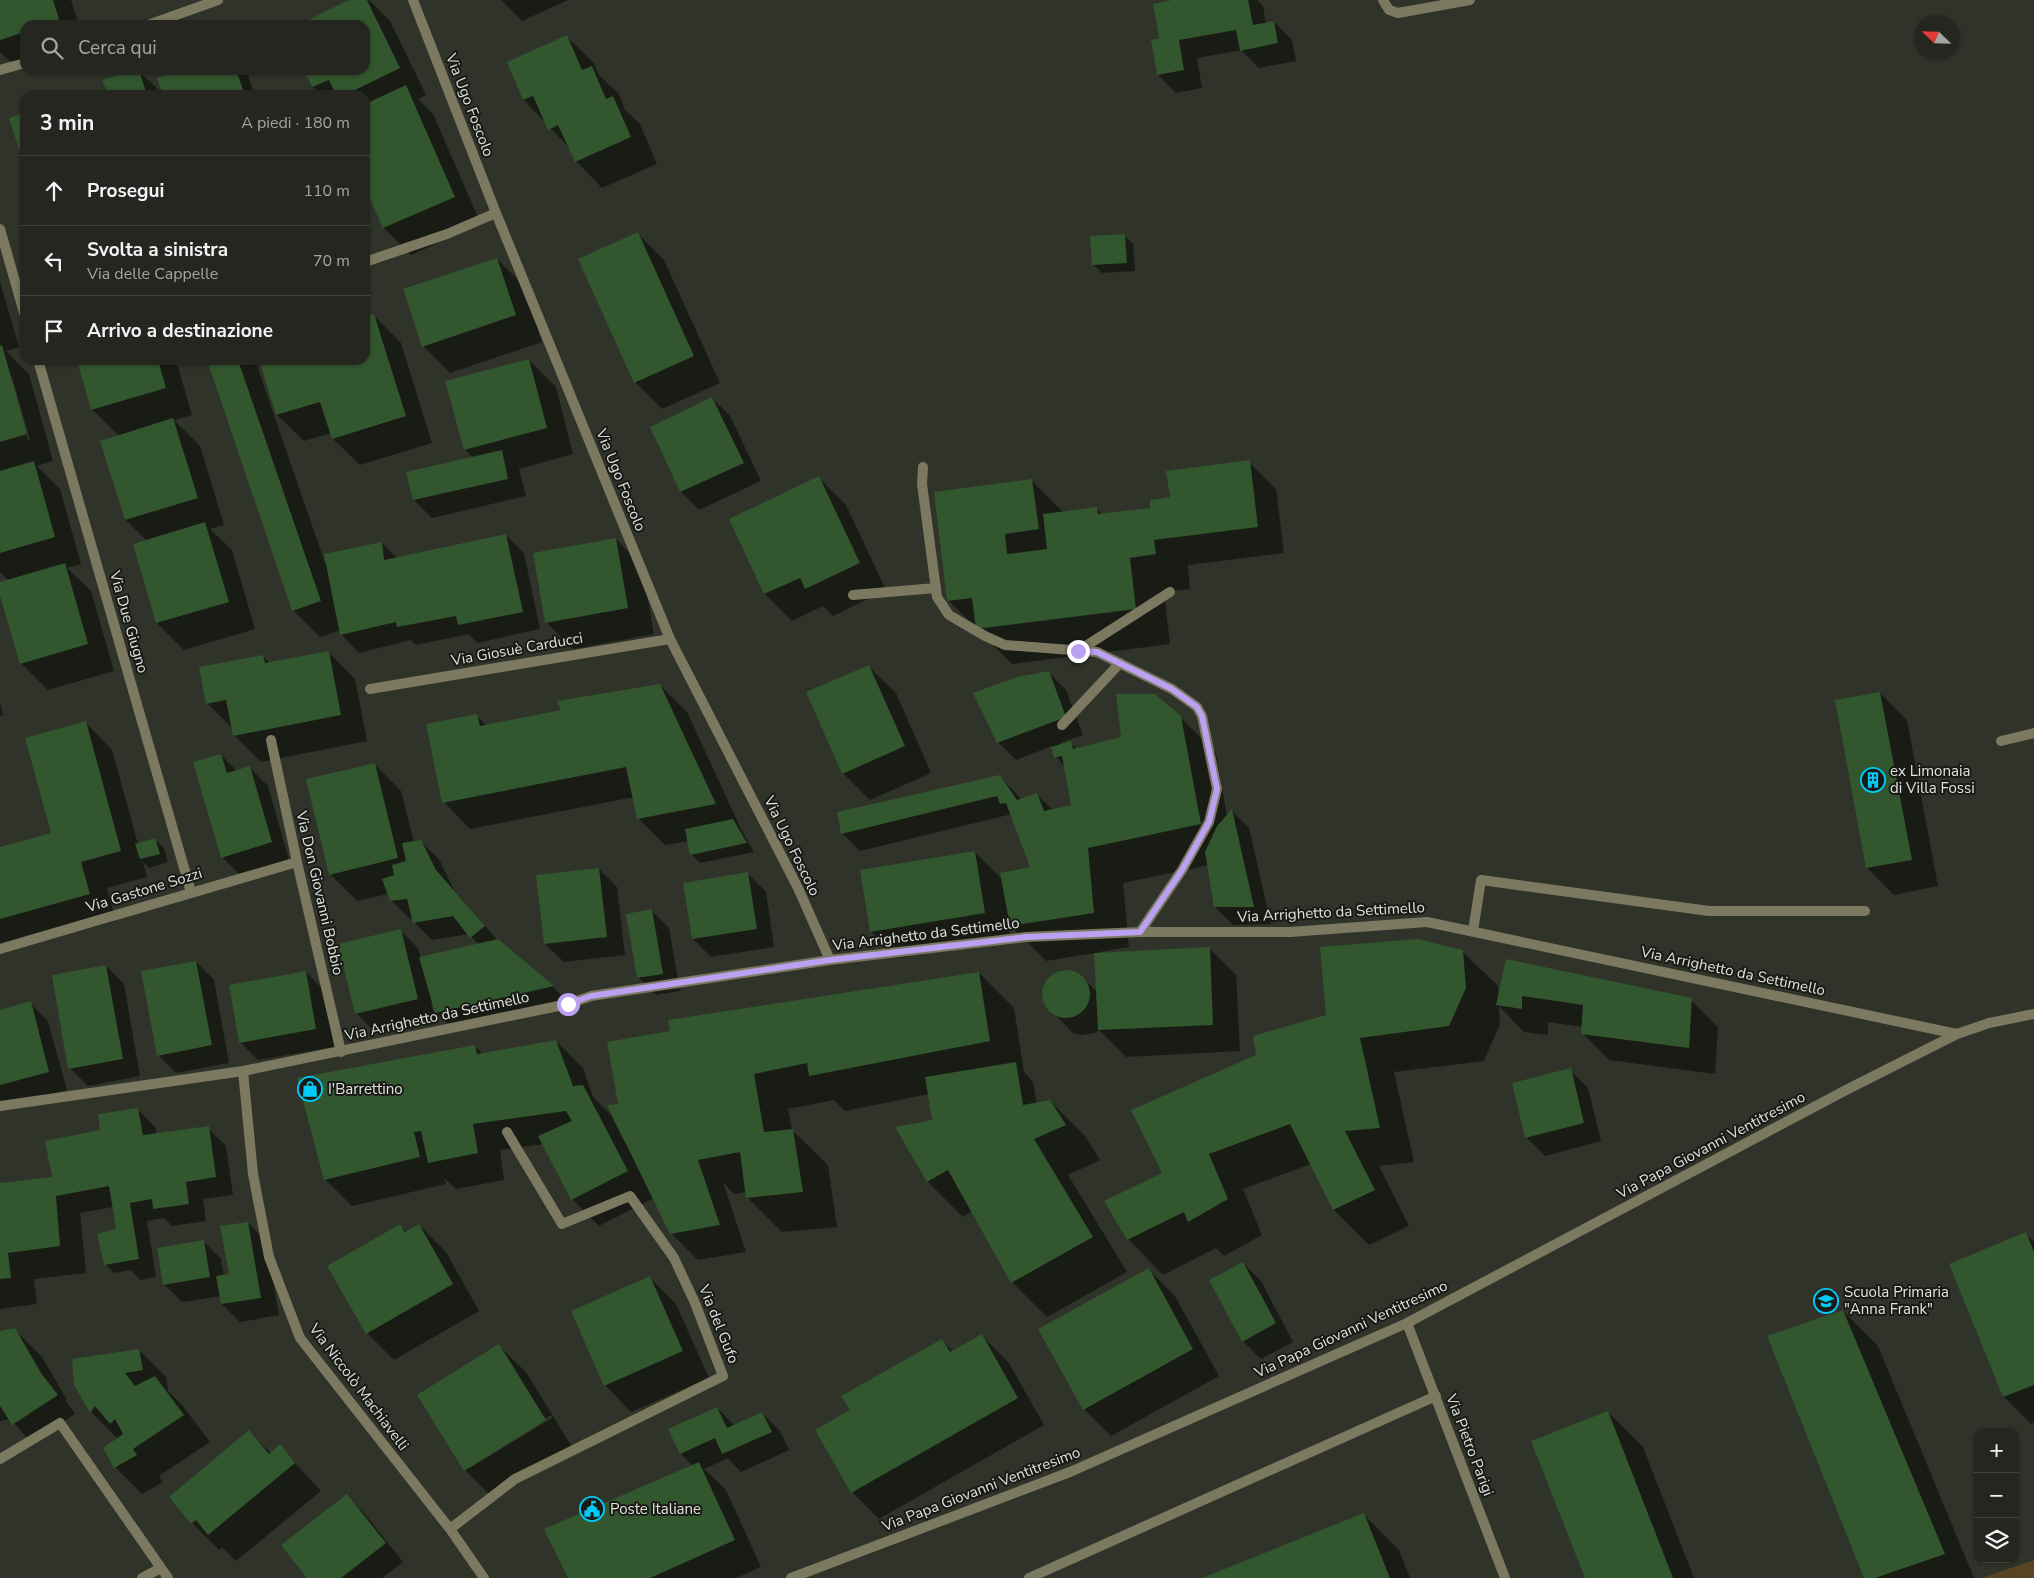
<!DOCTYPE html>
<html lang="it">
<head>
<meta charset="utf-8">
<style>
	body { margin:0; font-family:"Nunito Sans",sans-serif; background:#2c2e28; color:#f1f3f6 }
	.controls { position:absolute; right:15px; bottom:15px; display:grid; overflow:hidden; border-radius:10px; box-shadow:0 1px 4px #0004 }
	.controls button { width:45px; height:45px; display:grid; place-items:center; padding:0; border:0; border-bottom:1px solid #41433d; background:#24261f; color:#f1f3f6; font:25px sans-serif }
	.compass { position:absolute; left:1914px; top:15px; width:45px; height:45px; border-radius:50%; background:#24261f; box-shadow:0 1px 4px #0004; rotate:293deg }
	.stop { position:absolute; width:15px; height:15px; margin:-11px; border:4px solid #bca0f2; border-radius:50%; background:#fff }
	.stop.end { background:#bca0f2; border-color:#fff; box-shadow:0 1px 5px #0008 }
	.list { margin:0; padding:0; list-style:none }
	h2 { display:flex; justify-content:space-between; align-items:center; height:65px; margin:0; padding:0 20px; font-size:21px }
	h2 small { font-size:16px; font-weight:400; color:#a3a5a4 }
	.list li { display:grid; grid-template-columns:32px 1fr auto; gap:15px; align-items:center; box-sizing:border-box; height:70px; padding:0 20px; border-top:1px solid #41433d }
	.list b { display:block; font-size:19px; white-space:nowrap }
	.list p { margin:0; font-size:16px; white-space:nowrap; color:#a3a5a4 }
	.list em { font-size:16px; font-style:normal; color:#a3a5a4 }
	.icon { flex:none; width:28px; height:28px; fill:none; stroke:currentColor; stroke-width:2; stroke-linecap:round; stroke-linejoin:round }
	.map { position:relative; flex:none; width:2034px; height:1578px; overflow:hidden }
	.search { position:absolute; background:#24261f; box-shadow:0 1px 4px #0004; left:20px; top:20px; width:350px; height:55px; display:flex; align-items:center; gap:12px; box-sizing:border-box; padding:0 18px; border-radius:15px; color:#a3a5a4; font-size:19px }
	.panel { position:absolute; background:#24261f; box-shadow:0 1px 4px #0004; left:20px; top:90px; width:350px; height:275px; border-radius:15px }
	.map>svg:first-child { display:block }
	.green { fill:#564423 }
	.shadow { fill:#0007; fill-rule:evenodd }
	.building { fill:#32562d }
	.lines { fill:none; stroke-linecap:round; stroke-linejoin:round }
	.service { stroke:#7c7961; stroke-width:10 }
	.minor { stroke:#7c7961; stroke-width:10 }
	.route { stroke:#bca0f2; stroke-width:6 }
	.labels { text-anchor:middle; stroke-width:4; stroke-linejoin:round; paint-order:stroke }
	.street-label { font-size:15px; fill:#e0e3dc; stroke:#191a16 }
	.poi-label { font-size:15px; fill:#e0e3dc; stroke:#191a16; text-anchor:start }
</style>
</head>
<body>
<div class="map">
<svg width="2034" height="1578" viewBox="0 0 2034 1578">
	<rect width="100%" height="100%" fill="#303329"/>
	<path class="green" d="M2034,1560V1578H1982Z"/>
	<path class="shadow" d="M0,0H71L79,25H25V67L18,69L0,52Z
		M352,0H369L390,21L426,95L418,99L433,114L481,224L411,255L384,228L365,183V95H322L313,87L305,70H365V25H301Z
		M501,0H568L522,21Z
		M1179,0H1257L1263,6L1266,24L1274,22L1292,40L1296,61L1259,68L1241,50L1197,58L1202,88L1176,93L1158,75L1161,39Z
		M567,37L594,63L598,74L619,94L625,110L640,124L657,164L602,188L576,161L571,150L524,100L508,63Z
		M137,70L156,87L159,95H109Z
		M181,70H246L255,95H165Z
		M637,233L664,260L720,383L662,409L635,382Z
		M1125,236L1133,244L1135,271L1102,273L1093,264Z
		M365,242L368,249L365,251Z
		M497,259L524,286L542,342L450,373L423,346Z
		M0,282L19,347L6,351L29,374L53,461L37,466L60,489L81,564L67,568L91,591L114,671L48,690L21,663L0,592V584L9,581L0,572ZM10,377H12L30,440L28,441Z
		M374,316L401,343L432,443L360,465L333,439L331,433L304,441L277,415L260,360H365V319Z
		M78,360H176L192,415L174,420L200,446L224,525L210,529L232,550L255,629L184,650L157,623L147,541L126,520L119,436L93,410Z
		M209,360H255L325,563L382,543L397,558L506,535L524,553L540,629L477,643L469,634L416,645L411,640L359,653L342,635L341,630L320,637L293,610Z
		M529,360L556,387L573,454L519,469L526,496L432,518L414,500L473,458L465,449Z
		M712,398L730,416L761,481L699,510L681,492L652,427Z
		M1249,462L1276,489L1284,553L1188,565L1190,589L1164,592L1170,644L1012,664L948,600L1032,481L1064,513L1097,509L1103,515L1152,511L1171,498Z
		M819,478L846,505L886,590L833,616L823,606L792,621L765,594L730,520Z
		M616,539L642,566L654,634L573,649L546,622Z
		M329,653L355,679L367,741L261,762L234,735L233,729L207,703L263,656L270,664Z
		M869,667L896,693L931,773L870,800L843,773Z
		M1048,672L1066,690L1083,735L1060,743L1061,745L1070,743L1077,749L1122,738L1180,717L1216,753L1227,816L1232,811L1249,828L1271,924L1233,925L1215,907L1209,865L1123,883L1129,947L1099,952L1100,954L1209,948L1236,975L1240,1051L1126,1057L1099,1030L1095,1033L1080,1035L1073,1033L1044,1003L1042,996L1045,982L1050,976L1063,970L1079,974L1098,993L1096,953L1046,961L1008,923L1011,939L898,958L871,931L975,852L1002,879L1032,868L1012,814L860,851L842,833L1000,776L1022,800L1037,795L1053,810L1072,806L1065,767L1056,757L1052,746L1016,760L998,742Z
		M660,685L687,712L741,829L754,852L700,863L691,854L689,841L665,845L639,819L634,797L470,829L444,802L476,715L487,726L562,711Z
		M1880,693L1907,720L1938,886L1894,895L1867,868L1836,701Z
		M0,702L3,715L0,716Z
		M86,723L112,750L138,844L155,840L164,848L168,862L149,868L143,861L147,877L107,888L116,921L0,953V848L53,834Z
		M221,755L237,771L250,768L268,786L289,860L240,875L222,857Z
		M374,764L401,791L414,842L420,841L439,859L454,890L500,943L553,987L570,1004L454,1030L436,1012L434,1002L431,1003L435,1017L374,1031L356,1013L400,930L418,948L421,958L479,945L469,934L432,940L414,922L413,918H409L391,900L388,894L357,901L330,874Z
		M599,869L617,887L625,955L564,962L545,944L538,876Z
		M748,874L766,892L774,947L711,957L693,939Z
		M651,910L669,928L680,991L656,995L638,977Z
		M1462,951L1498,986V996L1506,961L1691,1000L1718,1027L1715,1074L1609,1060L1582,1033L1583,1027L1548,1022V1035L1524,1032L1499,1006L1500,1024L1484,1061L1394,1072L1414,1162L1379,1166L1409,1226L1369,1245L1334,1210L1311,1164L1243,1189L1262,1235L1224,1256L1216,1248L1163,1275L1128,1239L1106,1202L1163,1174L1257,1055L1328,1016Z
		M196,962L214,980L229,1063L176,1073L158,1055Z
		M106,966L124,984L140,1076L88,1086L70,1068Z
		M306,972L324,990L334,1047L258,1060L240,1042Z
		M979,973L1014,1008L1024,1072L1033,1082L1037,1104L1050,1101L1085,1136L1100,1160L1068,1175L1127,1272L1047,1317L1012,1282L972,1211L963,1217L928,1182L935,1122L929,1094L845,1111L834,1100L788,1109L792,1130L828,1165L837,1227L782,1232L747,1197L746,1192L734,1194L723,1182L746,1252L698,1260L671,1233L654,1198L599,1226L572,1199L544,1144L500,1150L504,1180L456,1189L444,1178L446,1184L352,1206L325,1179L475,1046L483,1054L556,1041L583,1068L593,1097L610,1114L624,1141L626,1140L620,1104Z
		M30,1003L48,1021L67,1090L3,1107L0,1104V1011Z
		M1570,1070L1588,1088L1601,1141L1545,1156L1527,1138Z
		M137,1109L155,1127L157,1135L208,1128L226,1146L233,1195L203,1199L206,1221L172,1226L164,1218L147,1221L156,1277L140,1280L131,1270L114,1273L105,1264L117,1230L113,1207L80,1213L86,1273L34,1279L37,1304L0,1309V1184L53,1178L101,1131Z
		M248,1223L266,1241L279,1315L240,1322L222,1304L221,1296L182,1302L164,1284L203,1241L221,1259L224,1276L230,1275Z
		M400,1225L407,1232L419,1225L446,1252L479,1311L394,1360L367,1333Z
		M2026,1234L2034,1242V1422L2031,1424L2004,1397L1951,1265Z
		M1243,1263L1261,1281L1293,1342L1261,1359L1243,1341Z
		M1149,1270L1175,1296L1219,1376L1111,1436L1084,1409L1040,1330Z
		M649,1277L676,1304L709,1378L631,1412L605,1385Z
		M1843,1311L1878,1346L1974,1578H1865Z
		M15,1330L42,1357L67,1400L66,1401L75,1414L31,1442L10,1419L0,1421V1332Z
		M982,1336L1009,1363L1044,1425L879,1519L852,1492L851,1411L942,1340L953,1352Z
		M499,1346L526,1372L572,1447L492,1497L465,1470ZM551,1415L552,1418L470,1468V1465Z
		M139,1350L166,1377L168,1391L182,1405L210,1442L159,1476L163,1482L142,1494L115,1467L118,1439L91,1412L75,1385Z
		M717,1408L735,1426L762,1413L780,1431L789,1450L741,1472L728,1458L704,1469L726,1490L761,1567L736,1578H569L693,1466L681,1454Z
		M1608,1412L1643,1447L1694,1578H1586Z
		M249,1432L271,1453L279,1446L321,1491L236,1561L222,1547L219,1550L192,1523L171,1497Z
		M347,1496L365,1514L403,1562L382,1578H309Z
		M1364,1515L1399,1550L1410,1578H1205Z"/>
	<path class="building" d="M0,0H53L60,22L49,25H25V32L0,40Z
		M349,0H367L400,68L345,95H336L329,80L312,87L304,70H365V25H298Z
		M1172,0H1248L1253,25L1274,21L1278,43L1240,51L1236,30L1179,40L1184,70L1157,75L1151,40L1159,38L1153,4Z
		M567,35L582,70L592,66L606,99L613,96L631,137L575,162L558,125L548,130L533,96L523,100L507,62Z
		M133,70H139L147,95H108L102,80Z
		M178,70H236L245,95H163L157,78Z
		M406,85L455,197L383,228L365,187V104Z
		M25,113V168L9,118Z
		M638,232L694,356L634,383L578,259Z
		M1125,234L1127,263L1092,265L1090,236Z
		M497,258L516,315L422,347L403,289Z
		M374,314L406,416L332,439L320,402L276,415L259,360H365V317Z
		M2,345L27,434L0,442V346Z
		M529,359L547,428L464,450L445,381Z
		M77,360H158L166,388L91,410Z
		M207,360H238L321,601L292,611Z
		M712,397L744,463L680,492L650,427Z
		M173,418L198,498L125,520L100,441Z
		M502,450L508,479L413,500L406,472Z
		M1250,460L1258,527L1154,540L1156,554L1130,558L1136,609L976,629L972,598L947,601L934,492L1032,479L1039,529L1005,534L1007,554L1047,549L1043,514L1097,507L1098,514L1150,508V500L1170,497L1166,471Z
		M34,461L55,537L0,553V471Z
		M819,476L860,563L805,589L800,578L764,594L729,519Z
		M205,522L229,602L156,623L133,544Z
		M506,534L523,612L458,625L456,616L397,627L396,622L340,635L324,554L382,542L384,560Z
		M616,538L628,608L545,623L533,553Z
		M65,563L88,644L20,664L0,596V582Z
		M329,651L341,715L233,736L226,700L206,704L199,667L263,655L265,663Z
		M869,665L905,746L842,774L806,692Z
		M1049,671L1066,717L997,743L973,693L1017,677Z
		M660,684L716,804L637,819L626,767L442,803L426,724L477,714L480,726L561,710L557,701Z
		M1880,692L1912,860L1866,868L1835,700Z
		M1116,694H1155L1181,716L1201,824L1088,848L1094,913L1010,926L1000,873L1030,867L1006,803L1000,804L997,796L841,834L837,812L1000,775L1017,800L1037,793L1044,811L1071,805L1062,756L1054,758L1051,747L1071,741L1073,749L1121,737Z
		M86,721L121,851L81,862L90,894L0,919V847L51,833L25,738Z
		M221,754L227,773L250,766L272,842L221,858L193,762Z
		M375,763L398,858L329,875L306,779Z
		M1232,809L1254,907H1214L1205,852L1217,826Z
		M733,819L747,843L690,855L685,829Z
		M155,838L160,854L140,859L135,844Z
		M421,840L436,870L485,926L470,938L453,916L413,923L407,899L390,901L382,879L394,875L392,865L406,861L402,843Z
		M975,851L985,913L870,932L860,870Z
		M599,868L607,937L544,944L536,875Z
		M748,872L757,929L692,939L683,883Z
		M652,909L663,974L637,978L626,914Z
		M401,929L418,999L355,1014L338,944Z
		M498,939L554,986L435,1013L419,957Z
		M1418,939L1463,950L1466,988L1449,1026L1360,1038L1380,1128L1345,1131L1375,1190L1333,1210L1290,1124L1209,1154L1228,1199L1188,1222L1184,1212L1127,1240L1104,1201L1162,1173L1131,1110L1256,1055L1253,1036L1326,1015L1320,947Z
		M1210,947L1213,1025L1098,1030L1094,953Z
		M1506,959L1692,998L1689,1048L1581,1034L1583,1005L1522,996V1009L1496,1005Z
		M196,961L212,1045L157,1056L141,971Z
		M106,965L123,1059L68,1069L52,975Z
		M1042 994a24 24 0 1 1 48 0a24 24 0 1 1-48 0Z
		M306,971L316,1029L239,1043L229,985Z
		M979,972L990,1041L809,1076L807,1063L754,1074L764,1132L793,1129L803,1192L746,1198L740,1152L698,1160L720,1225L670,1234L607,1105L618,1104L607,1042L670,1031L668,1020Z
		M31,1001L49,1072L0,1085V1010Z
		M556,1040L573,1086L583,1085L628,1171L571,1200L538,1136L572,1121L566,1111L473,1124L478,1153L428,1163L421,1131L414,1132L420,1157L324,1180L297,1078L475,1045L477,1054Z
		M1016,1062L1023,1105L1050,1100L1066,1125L1034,1139L1093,1237L1011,1283L948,1170L927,1182L895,1127L932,1120L925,1077Z
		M1571,1068L1584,1123L1525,1138L1512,1083Z
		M138,1108L143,1135L209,1126L216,1177L186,1182L189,1204L153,1209L152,1199L130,1203L139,1259L104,1265L97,1234L116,1229L109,1186L56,1196L60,1246L8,1253L11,1278L0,1279V1183L52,1177L45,1141L100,1130L98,1114Z
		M248,1222L261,1298L221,1304L216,1276L229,1274L220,1226Z
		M400,1224L405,1232L419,1224L453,1284L366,1334L327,1266Z
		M2026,1232L2034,1252V1385L2003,1397L1949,1264Z
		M204,1240L210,1277L163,1285L157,1248Z
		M1243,1262L1276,1323L1242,1342L1209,1280Z
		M1149,1268L1193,1349L1083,1410L1038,1329Z
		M650,1276L683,1351L604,1386L571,1311Z
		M1843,1310L1945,1554L1875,1578H1864L1767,1336Z
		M15,1328L41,1373L58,1395L12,1425L0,1406V1331Z
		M982,1334L1018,1398L851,1493L815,1430L850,1410L841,1396L942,1339L950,1352Z
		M499,1344L546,1420L464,1471L417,1395Z
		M139,1349L143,1370L125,1373L135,1386L155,1376L184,1415L133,1449L137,1455L114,1468L103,1448L123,1434L115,1419L110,1424L95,1406L90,1413L74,1385L72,1359Z
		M717,1407L727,1428L762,1412L772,1432L722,1454L715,1438L680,1454L668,1429Z
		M1608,1411L1673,1578H1585L1531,1441Z
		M249,1430L269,1454L280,1444L295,1463L208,1535L196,1520L191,1524L169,1497Z
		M699,1462L735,1540L650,1578H568L544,1529Z
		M347,1494L386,1543L341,1578H307L281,1545Z
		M1364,1513L1390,1578H1202Z"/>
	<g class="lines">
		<path class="service" d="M853,595L936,588
			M1078,651L1170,592
			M1062,725L1120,663
			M2001,741L2034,733
			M1473,931L1481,880L1709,911H1865
			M0,1459L60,1423L168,1578
			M142,1578L161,1568
			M1029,1578L1436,1396"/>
		<path class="minor" d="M413,0L496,213L670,639L798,888L830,960
			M1383,0L1389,10L1398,13L1470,0
			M148,25L218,0
			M0,70L25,63
			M0,229L25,316
			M365,262L447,234L496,213
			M38,360L191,892
			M923,467L922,484L937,597L949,615L985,636L1005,645L1097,652L1172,689L1197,707L1202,716L1217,789L1209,822L1182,870L1140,932
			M370,689L670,639
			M271,740L297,862L341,1052
			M0,949L297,862
			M243,1071L253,1174L269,1257L300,1338L450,1529L484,1578
			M0,1106L243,1071L568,1004L591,996L830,960L1026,937L1140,932H1290L1427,922L1957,1034
			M1407,1323L1505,1578
			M450,1529L515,1479L723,1376L695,1303L674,1258L630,1196L562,1224L507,1132
			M791,1578L1070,1472L1407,1323L1848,1089L1957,1034L1989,1023L2034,1014"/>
	</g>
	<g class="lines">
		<path class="route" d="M568,1004L591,996L830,960L1026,937L1140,932L1182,870L1209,822L1217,789L1202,716L1197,707L1172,689L1097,652L1078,651"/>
	</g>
	<defs>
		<symbol id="building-ring" viewBox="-11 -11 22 22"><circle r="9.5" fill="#191a16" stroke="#00cbf8" stroke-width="1.5"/><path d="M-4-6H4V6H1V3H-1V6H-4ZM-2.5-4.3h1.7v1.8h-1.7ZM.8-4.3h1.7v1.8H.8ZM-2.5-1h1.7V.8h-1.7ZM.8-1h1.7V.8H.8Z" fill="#00cbf8"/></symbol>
		<symbol id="shop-ring" viewBox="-11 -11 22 22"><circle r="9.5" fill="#191a16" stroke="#00cbf8" stroke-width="1.5"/><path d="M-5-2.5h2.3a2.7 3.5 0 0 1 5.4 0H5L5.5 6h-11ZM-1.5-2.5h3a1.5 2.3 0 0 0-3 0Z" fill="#00cbf8"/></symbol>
		<symbol id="school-ring" viewBox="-11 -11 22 22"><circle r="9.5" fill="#191a16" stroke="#00cbf8" stroke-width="1.5"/><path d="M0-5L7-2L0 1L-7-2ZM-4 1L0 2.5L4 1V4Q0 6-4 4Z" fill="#00cbf8"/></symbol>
		<symbol id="civic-ring" viewBox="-11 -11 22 22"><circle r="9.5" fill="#191a16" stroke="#00cbf8" stroke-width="1.5"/><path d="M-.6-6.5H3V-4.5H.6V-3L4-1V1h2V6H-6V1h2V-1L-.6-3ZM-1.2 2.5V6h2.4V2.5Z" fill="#00cbf8"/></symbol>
	</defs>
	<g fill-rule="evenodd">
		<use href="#building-ring" x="1859" y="766" width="28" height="28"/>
		<use href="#shop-ring" x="296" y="1075" width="28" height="28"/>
		<use href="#school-ring" x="1812" y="1287" width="28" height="28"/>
		<use href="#civic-ring" x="578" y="1495" width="28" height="28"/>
	</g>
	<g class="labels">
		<g class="street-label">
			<text transform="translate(470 105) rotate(69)" y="5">Via Ugo Foscolo</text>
			<text transform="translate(621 480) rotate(68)" y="5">Via Ugo Foscolo</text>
			<text transform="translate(129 622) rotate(74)" y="5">Via Due Giugno</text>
			<text transform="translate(517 649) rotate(-10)" y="5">Via Giosuè Carducci</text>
			<text transform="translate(792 846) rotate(64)" y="5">Via Ugo Foscolo</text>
			<text transform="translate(144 890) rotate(-17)" y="5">Via Gastone Sozzi</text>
			<text transform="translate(320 893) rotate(77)" y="5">Via Don Giovanni Bobbio</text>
			<text transform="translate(1331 912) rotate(-3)" y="5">Via Arrighetto da Settimello</text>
			<text transform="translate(926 934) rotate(-7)" y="5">Via Arrighetto da Settimello</text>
			<text transform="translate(1733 971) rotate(12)" y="5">Via Arrighetto da Settimello</text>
			<text transform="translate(437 1016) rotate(-12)" y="5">Via Arrighetto da Settimello</text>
			<text transform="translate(1711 1145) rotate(-28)" y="5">Via Papa Giovanni Ventitresimo</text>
			<text transform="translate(719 1324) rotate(68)" y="5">Via del Gufo</text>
			<text transform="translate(1351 1329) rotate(-25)" y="5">Via Papa Giovanni Ventitresimo</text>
			<text transform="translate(359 1387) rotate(53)" y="5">Via Niccolò Machiavelli</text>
			<text transform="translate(1470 1445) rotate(69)" y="5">Via Pietro Parigi</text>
			<text transform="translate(981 1489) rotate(-21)" y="5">Via Papa Giovanni Ventitresimo</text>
		</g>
		<g class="poi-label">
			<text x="1890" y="776">ex Limonaia<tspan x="1890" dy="17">di Villa Fossi</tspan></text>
			<text x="328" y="1094">I'Barrettino</text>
			<text x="1844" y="1297">Scuola Primaria<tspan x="1844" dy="17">"Anna Frank"</tspan></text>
			<text x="610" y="1514">Poste Italiane</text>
		</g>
	</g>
</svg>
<div class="controls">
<button>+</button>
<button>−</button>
<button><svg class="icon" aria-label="layers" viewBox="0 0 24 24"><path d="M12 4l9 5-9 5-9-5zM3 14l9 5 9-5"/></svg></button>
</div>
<svg class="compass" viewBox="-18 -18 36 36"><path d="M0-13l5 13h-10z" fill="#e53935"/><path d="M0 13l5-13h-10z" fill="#a3a5a4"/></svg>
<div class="stop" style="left:568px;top:1004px"></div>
<div class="stop end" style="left:1078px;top:651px"></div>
<div class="search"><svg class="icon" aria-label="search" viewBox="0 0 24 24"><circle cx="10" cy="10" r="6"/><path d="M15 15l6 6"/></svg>Cerca qui</div>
<section class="panel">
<h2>3 min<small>A piedi · 180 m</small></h2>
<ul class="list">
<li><svg class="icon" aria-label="ahead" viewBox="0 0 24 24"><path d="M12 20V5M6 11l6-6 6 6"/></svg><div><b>Prosegui</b></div><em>110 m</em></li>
<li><svg class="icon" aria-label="left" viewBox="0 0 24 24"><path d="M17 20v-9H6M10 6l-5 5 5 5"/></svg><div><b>Svolta a sinistra</b><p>Via delle Cappelle</p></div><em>70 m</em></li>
<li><svg class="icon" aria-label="arrive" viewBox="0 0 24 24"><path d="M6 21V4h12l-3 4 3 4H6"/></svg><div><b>Arrivo a destinazione</b></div></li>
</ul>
</section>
</div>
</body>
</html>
